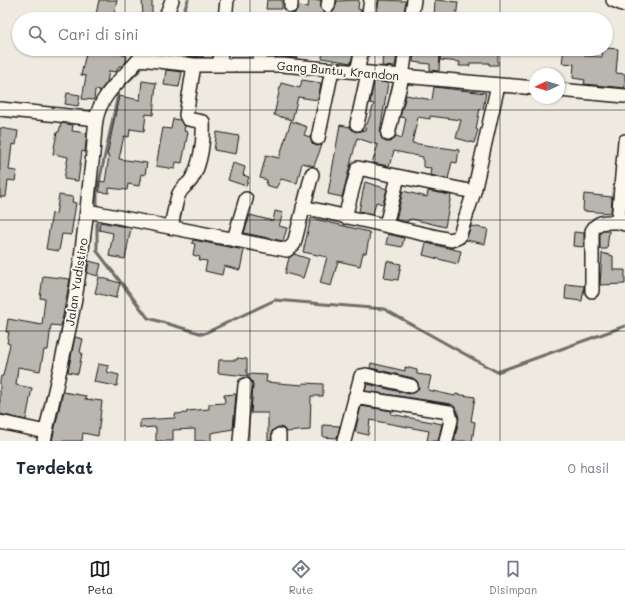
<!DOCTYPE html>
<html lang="id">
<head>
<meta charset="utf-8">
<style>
	body { margin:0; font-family:Mali,sans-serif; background:#f2f2f3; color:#1f2937 }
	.compass { position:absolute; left:529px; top:68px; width:36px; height:36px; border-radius:50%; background:#fff; box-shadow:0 1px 3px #0004; rotate:266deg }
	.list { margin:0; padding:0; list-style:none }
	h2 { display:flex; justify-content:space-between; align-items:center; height:52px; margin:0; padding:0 16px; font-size:17px }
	h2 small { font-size:13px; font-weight:400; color:#747a83 }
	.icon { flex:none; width:22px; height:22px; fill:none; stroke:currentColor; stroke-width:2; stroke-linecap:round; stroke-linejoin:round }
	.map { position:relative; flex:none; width:625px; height:441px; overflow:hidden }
	.search { position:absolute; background:#fff; box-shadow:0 1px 3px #0004; left:12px; right:12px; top:12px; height:44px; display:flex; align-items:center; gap:10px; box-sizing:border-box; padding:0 14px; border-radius:22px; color:#747a83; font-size:15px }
	.sheet { height:108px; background:#fff }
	nav { display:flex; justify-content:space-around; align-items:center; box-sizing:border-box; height:56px; border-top:1px solid #e0e1e3; background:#fff; font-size:11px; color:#747a83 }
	nav a { display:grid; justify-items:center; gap:2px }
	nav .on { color:#1c1c1c }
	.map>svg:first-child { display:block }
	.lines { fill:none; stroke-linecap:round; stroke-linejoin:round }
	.stream { stroke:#6f6d69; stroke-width:3 }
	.building { fill:#b9b6af; stroke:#1c1c1c }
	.minor-casing { stroke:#1c1c1c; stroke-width:16 }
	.minor { stroke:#fbf7ec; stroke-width:13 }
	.grid { fill:none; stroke:#1c1c1c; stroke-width:1; stroke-opacity:0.55 }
	.labels { text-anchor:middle; stroke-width:3.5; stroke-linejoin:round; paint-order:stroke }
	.street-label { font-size:12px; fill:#1c1c1c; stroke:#fbf7ec }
</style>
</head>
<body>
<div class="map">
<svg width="625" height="441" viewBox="0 0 625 441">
	<rect width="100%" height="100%" fill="#eeeadf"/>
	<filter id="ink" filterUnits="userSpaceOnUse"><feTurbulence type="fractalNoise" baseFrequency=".025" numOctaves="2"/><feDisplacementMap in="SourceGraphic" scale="8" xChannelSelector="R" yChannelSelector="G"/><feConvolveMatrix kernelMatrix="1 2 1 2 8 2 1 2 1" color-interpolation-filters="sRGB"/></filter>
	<g filter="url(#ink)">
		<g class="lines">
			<path class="stream" d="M181,19L188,0
				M157,53L161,49
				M97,204V192L119,90L141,69
				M97,223V251L148,318L203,334L275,300L384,309L497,372L625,326"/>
		</g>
		<path class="building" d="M99,0H117L113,19H95Z
			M142,0H152V16H143Z
			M267,0H282V9H266Z
			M309,0H321V9L327,14L334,11L337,1L359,0L358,9L361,10L360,19H290V14L295,13L299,6L308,7Z
			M379,0L406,1L403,19H376Z
			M435,0L458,2L456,19H434Z
			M606,48L618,49L616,73L625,74V88L584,84L585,80L573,78L574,64L562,63L564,49H585V56L602,57L603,49Z
			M87,49H108V52L127,56L126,62L122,66H119L116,72L109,71L107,82L100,91L95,90L94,100L82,99L86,76L81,75Z
			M178,49L203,51V57L177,55Z
			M282,49H298L297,58L281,57Z
			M323,49H354L351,63L322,58Z
			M383,49H395V54H397L395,67L382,66Z
			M441,49H498V65H489V63H470V66H459L460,62L440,60Z
			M414,51L440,54L439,71L430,70V64L413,62Z
			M166,70L182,72L179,87L164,85Z
			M302,80L321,83L318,100L298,97L292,120L274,115L281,83L300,88Z
			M142,81L156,83L153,115L146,114L144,131L130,129L129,137L124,136L119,159L147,163L145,175L141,174L139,186L128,184L127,190L109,188V193L99,192L100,181L105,182L109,156H107L119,96L140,100Z
			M374,81L388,83L380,132L382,139L386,142H391L396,136L402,138L406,118L400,117L406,95L432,100L434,87L486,93L483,109L480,108L476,129L478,130L474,143L456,138L461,120L430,116V119L418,117L412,143L459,150L457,163L452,162L448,179L430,175L431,168L423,167V157L394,151L389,166L372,163L378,145L357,138L342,197L328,194L340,125L350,127L355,132L365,130L374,104L370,103Z
			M67,93L80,95L78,106L65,104Z
			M173,119L180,120L185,126L184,131L188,132L182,163L176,162L175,169L156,166L163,128L171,129Z
			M291,121L307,127L304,135L310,137L313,144L317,146L322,145L314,166L302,163L297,183L281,179L276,188L266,185L267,180L260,178L266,155L279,158Z
			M61,123L73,125L72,131L87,133L85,152L82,151L78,181L64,179L68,157L53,154L57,132H59Z
			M0,128L18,131L16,145L12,144L9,170L17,171L15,181L8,180L6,197H0Z
			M217,132L239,136L236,154L214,150Z
			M233,163L245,167L243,175L249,177L246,186L228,180Z
			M365,182L387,189L383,204L376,202L373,214L359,211Z
			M403,191L427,197L428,191L451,195L445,227L412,219L408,220L407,222L396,220Z
			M584,194L612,197L611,213L583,211Z
			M59,195L73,197L72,202L76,203L71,235L62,234L59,251L46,249L52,213L56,214Z
			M275,211L283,213L279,226L287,228L283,241L244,233L250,215L273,221Z
			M311,218L369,232L370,234L366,253H363L360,266L338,261L331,286L320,283L327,257L303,252Z
			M100,222L131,228L125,259L109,256L113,233L99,230Z
			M471,226L488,229L485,244L466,240Z
			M603,231H609L607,249H600V233Z
			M574,232L584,233V247L573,246Z
			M388,234L404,238L402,247L386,244Z
			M193,240L244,250L240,270L224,266L222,275L205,271L207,261L199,260L200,257L193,255L195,244L192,243Z
			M426,243L461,251L458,264L423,255Z
			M602,253L613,256V270H625V284L600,285Z
			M294,254L309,259L303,278L285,273L289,258Z
			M89,261L101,264L98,276L87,273Z
			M387,261L401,264L398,280L384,278Z
			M43,276L70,279L61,326L51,325L48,350H44L40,371L18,367L16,385L32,388L26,420L0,414V381L1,376H3L10,344L7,343L9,332H6L8,319L42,325L45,299L40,298Z
			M99,277L120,283L116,298L95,293Z
			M566,284L584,286L582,301L565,299Z
			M75,337L83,339L80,352L82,353L78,374L68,372Z
			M237,358L247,359V376L218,373L219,360H237Z
			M371,363L405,371V367L417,370V374L431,376L428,390L455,396L456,394L475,397L471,421L475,422L472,441H454L459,418L457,410L451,404L365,391L367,384L409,394L416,392L419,388L417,381L413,378L370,368Z
			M98,364L109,366L107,372L119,375L117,386L94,382Z
			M248,374L267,375L266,382L303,385V383L323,384V396H311L310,430L286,432L283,428L279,427L272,431L271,441H268V413H251L253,385L252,381L248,378Z
			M63,392L86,396L85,399L102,401L98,436L83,433L82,441H52Z
			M236,394L233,429L211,433V441H195V429L173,430V441H156V427L140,428V420L175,418V414L187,413V411L209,409V404L225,403L224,395Z
			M361,406L392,411L391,414L442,424L438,441H427L429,431L370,420L368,435L355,432Z
			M323,425L340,426L337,438L323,437Z"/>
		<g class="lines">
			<defs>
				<path id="minor" d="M613,0L625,5
					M291,6V0
					M328,6L329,0
					M165,19L172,0
					M225,19L227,0
					M368,19L371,0
					M411,19L414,0
					M140,59L194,65H282L535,88
					M220,65L221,49
					M259,65L261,49
					M357,72L362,49
					M559,90L625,96
					M0,109L88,118L96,120
					M357,124L368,73
					M388,134L402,77L406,49
					M318,138L332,70
					M303,207L451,240L459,237L474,192L498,85
					M87,211L287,250L294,244L312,174
					M345,217L358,168L474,192
					M625,224L618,222L625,141
					M386,225L398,177
					M171,227C173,217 175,206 178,196C181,187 187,186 191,180C201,165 204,139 203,122L188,119L186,115L194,65
					M234,239L246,199
					M592,291V231C598,220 606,222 618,222
					M355,397L449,412L451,420L446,441
					M0,422L46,432
					M44,441C54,389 69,339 77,286C83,245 88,204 92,162C94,149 94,133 96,120C101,90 131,73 147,49
					M240,441L245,385
					M279,441V435
					M344,441L361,376L366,375L411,386"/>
			</defs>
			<use href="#minor" class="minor-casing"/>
			<use href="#minor" class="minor"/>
		</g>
	</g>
	<path class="grid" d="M125,0V19M250,0V19M375,0V19M500,0V19M125,49V441M250,49V441M375,49V441M500,49V441M0,110H625M0,220H625M0,331H625"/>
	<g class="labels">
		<g class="street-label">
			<text transform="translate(338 71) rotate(5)" y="4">Gang Buntu, Krandon</text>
			<text transform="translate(77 282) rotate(-81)" y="4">Jalan Yudistiro</text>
		</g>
	</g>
</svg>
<svg class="compass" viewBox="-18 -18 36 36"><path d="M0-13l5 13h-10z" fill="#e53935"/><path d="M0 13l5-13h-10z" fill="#747a83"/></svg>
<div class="search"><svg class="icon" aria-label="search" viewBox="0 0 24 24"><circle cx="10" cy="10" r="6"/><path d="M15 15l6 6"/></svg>Cari di sini</div>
</div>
<section class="sheet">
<h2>Terdekat<small>0 hasil</small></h2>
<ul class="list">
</ul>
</section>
<nav>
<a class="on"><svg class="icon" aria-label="map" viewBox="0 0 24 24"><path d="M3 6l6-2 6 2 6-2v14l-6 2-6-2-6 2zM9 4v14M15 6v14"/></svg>Peta</a>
<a><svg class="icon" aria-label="directions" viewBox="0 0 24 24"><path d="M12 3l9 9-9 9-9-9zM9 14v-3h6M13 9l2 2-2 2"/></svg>Rute</a>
<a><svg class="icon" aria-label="saved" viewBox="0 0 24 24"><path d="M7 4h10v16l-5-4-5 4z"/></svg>Disimpan</a>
</nav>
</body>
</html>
